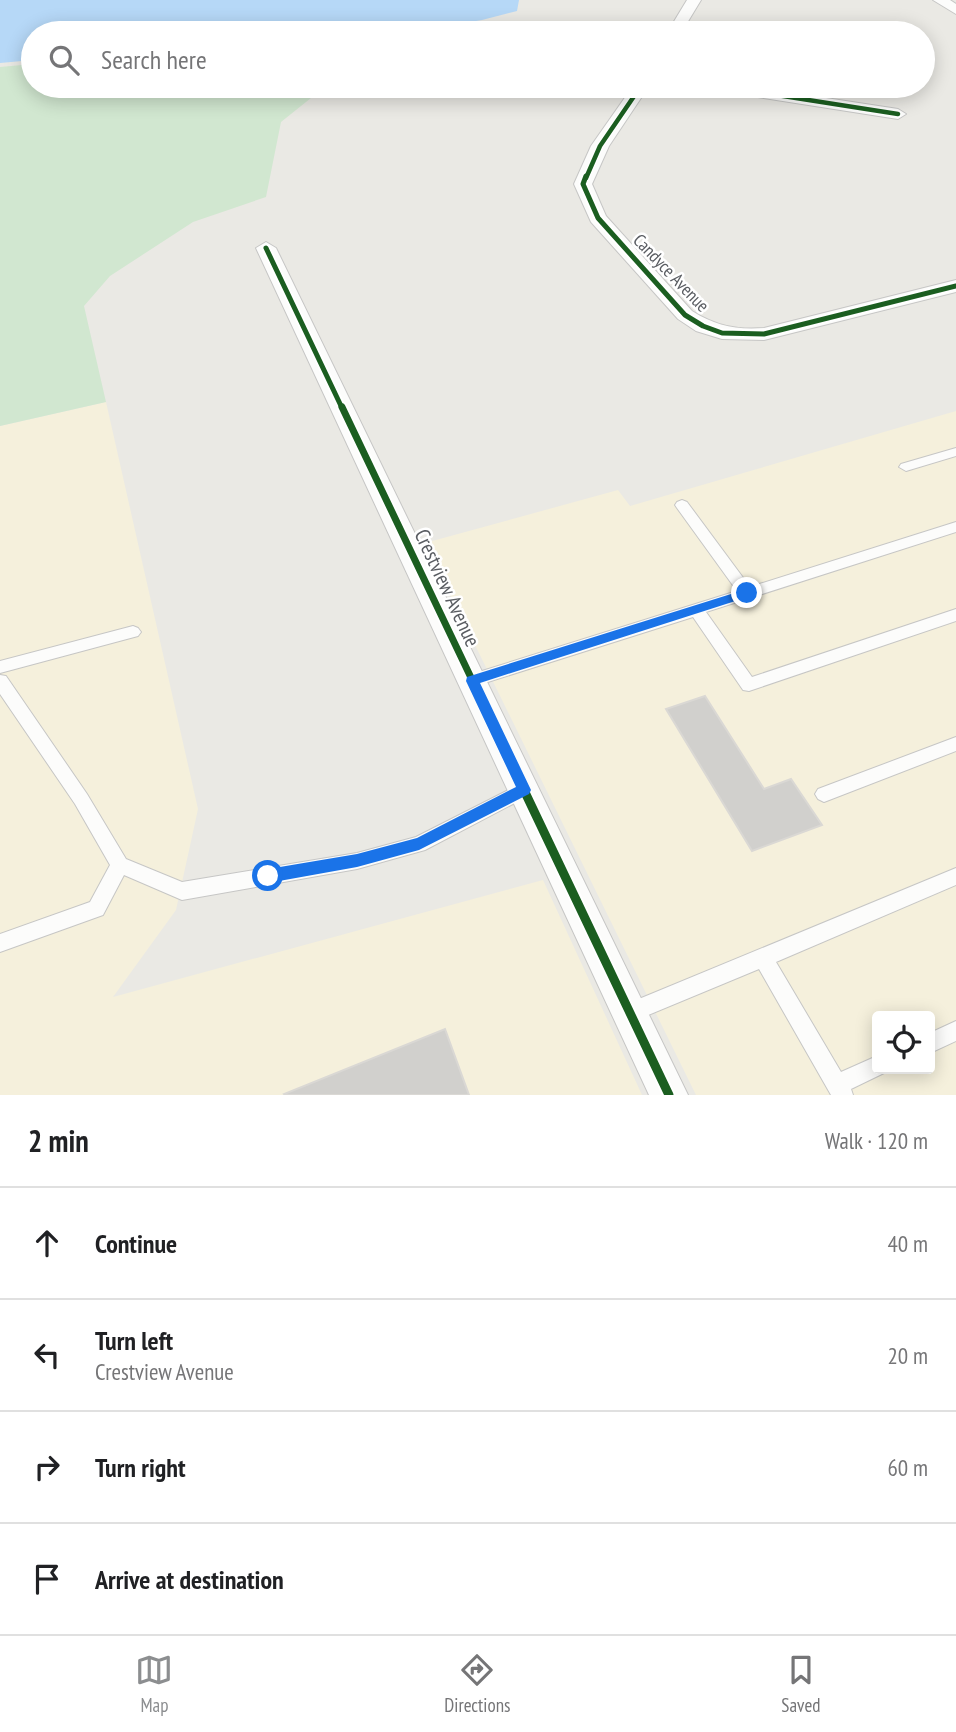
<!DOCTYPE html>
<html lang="en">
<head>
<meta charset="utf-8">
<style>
	body { margin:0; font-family:"PT Sans Narrow",sans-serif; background:#f6f6f6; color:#202124 }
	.controls { position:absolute; right:21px; bottom:21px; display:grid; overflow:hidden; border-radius:7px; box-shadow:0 4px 18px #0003 }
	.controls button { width:63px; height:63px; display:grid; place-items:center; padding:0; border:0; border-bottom:2px solid #e0e0e0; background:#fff; color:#202124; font:35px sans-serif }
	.stop { position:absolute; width:21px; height:21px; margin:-16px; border:5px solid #1a73e8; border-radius:50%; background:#fff }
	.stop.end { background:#1a73e8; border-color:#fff; box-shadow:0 2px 7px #0008 }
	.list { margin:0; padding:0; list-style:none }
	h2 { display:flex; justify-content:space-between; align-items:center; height:91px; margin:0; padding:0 28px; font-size:30px }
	h2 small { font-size:23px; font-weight:400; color:#757577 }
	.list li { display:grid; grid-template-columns:46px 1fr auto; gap:21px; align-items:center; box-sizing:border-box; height:112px; padding:0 28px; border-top:2px solid #e0e0e0 }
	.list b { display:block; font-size:26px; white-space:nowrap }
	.list p { margin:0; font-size:23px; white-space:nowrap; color:#757577 }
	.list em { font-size:23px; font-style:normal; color:#757577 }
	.icon { flex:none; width:38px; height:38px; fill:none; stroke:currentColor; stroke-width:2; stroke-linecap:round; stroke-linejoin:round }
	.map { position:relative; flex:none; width:956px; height:1095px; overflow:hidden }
	.search { position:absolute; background:#fff; box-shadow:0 4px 18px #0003; left:21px; right:21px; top:21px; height:77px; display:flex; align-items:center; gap:18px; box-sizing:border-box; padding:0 24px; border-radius:38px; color:#757577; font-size:26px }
	.sheet { height:539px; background:#fff }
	nav { display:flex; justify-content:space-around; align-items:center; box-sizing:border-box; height:98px; border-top:2px solid #e0e0e0; background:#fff; font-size:19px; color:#757577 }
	nav a { display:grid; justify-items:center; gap:4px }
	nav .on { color:#8c8e90 }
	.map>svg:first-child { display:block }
	.commercial { fill:#f5f0dc; fill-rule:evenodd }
	.green { fill:#d1e7d0 }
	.water { fill:#b6d8f7 }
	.building { fill:#d1d0cd; stroke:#dad8d4; stroke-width:2 }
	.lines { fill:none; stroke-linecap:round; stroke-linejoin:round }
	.lane-casing { stroke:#c6c6c5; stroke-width:2 }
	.street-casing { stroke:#c6c6c5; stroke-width:2 }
	.lane { fill:#fcfcfb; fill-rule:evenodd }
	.street { fill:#fcfcfb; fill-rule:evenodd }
	.cycleway-far3-casing { stroke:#fff; stroke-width:7 }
	.cycleway-far2-casing { stroke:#fff; stroke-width:9 }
	.cycleway-far1-casing { stroke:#fff; stroke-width:11 }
	.cycleway-casing { stroke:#fff; stroke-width:13 }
	.cycleway-far3 { stroke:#1b5e20; stroke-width:4.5 }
	.cycleway-far2 { stroke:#1b5e20; stroke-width:5 }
	.cycleway-far1 { stroke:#1b5e20; stroke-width:7 }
	.cycleway { stroke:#1b5e20; stroke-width:9 }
	.route { fill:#1a73e8 }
	.labels { text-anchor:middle; stroke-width:5; stroke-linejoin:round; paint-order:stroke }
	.far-street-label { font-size:18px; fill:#5a5d62; stroke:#fff }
	.street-label { font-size:21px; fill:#5a5d62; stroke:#fff }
</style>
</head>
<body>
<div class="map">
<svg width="956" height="1095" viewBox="0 0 956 1095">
	<rect width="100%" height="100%" fill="#eae9e4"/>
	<path class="commercial" d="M106,402L198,809L176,910L113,997L543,880L642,1095H0V426Z
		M956,411V1095H696L425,543L618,490L630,506ZM877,1016H930V1069H877Z"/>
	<path class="green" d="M33,64V86H326L281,122L266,197L193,222L110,276L84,306L106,402L0,426V67Z"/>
	<path class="water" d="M0,0H519L517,11L482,20L405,33H33V60L0,63Z"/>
	<path class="building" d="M705,696L764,789L791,779L822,825L752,851L666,709Z
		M445,1029L469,1095H285L284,1094Z"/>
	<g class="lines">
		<defs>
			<path id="lane" d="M956,448V456L906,471L899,467L901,464Z
				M682,500L687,502L750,587L956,522V532L706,612L752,677L956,609V621L749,691L743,690L693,617L472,687L466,686L464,681L466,676L737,591L677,508L675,505L677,502Z
				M133,626L138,628L141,632L138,636L0,673V661Z
				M0,675L6,676L87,794L126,859L182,882L357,853L416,837L524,782L530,785L532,790L530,795L425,850L357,869L182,900L124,875L103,915L0,952V934L90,902L110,865L75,804L0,694Z
				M956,737V751L824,802L818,799L815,794L818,789Z
				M956,868V885L776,962L841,1072L877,1056V1069H886L884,1073L851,1089L853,1095H831L759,969L629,1023L622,1020L619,1013L622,1006Z
				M956,1021V1041L930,1053V1033Z"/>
			<path id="street" d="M687,0H701L681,33H667Z
				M933,0H950L956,4V14Z
				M633,86H649L609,146L592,184L606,216L692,311C716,326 736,330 764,328L956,280V292L764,340L722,339L696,331L678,319L591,222L574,184L591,146Z
				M711,86H748L898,109L906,114L898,119L719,91Z
				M266,242L276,248L688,1095H649L256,248Z"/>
		</defs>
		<use href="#lane" class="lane-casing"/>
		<use href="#street" class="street-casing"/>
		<use href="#lane" class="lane"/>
		<use href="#street" class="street"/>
		<defs>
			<path id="cycleway-far3" d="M719,86L898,114
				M586,178L600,146L641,86"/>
			<path id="cycleway-far2" d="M586,176L583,184L598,218L685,315L703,326L722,333L764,334L956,286
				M266,248L342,408"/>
			<path id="cycleway-far1" d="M342,407L485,707"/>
			<path id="cycleway" d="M484,706L669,1095"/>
		</defs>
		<use href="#cycleway-far3" class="cycleway-far3-casing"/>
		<use href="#cycleway-far2" class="cycleway-far2-casing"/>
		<use href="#cycleway-far1" class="cycleway-far1-casing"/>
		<use href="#cycleway" class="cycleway-casing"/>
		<use href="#cycleway-far3" class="cycleway-far3"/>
		<use href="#cycleway-far2" class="cycleway-far2"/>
		<use href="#cycleway-far1" class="cycleway-far1"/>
		<use href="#cycleway" class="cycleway"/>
	</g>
	<path class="route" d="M747,589L751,590V596L480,683L531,790L529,794L419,850L357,867L268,883L263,881L260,876L263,871L268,869L357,854L417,838L516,787L466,681L467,677Z"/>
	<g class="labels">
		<g class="far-street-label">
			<text transform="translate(671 273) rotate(46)" y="6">Candyce Avenue</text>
		</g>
		<g class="street-label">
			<text transform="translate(447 588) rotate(65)" y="7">Crestview Avenue</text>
		</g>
	</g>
</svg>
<div class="controls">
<button><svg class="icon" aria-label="locate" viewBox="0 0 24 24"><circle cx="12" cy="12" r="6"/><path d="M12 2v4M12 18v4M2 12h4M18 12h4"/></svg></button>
</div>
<div class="stop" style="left:268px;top:876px"></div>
<div class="stop end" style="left:747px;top:593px"></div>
<div class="search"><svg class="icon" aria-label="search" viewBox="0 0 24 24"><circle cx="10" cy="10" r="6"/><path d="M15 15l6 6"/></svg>Search here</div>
</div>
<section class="sheet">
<h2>2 min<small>Walk · 120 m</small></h2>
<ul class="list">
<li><svg class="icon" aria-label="ahead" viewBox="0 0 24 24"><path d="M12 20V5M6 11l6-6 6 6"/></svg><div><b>Continue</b></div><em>40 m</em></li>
<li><svg class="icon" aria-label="left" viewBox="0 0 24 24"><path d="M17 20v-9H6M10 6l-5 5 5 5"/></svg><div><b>Turn left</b><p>Crestview Avenue</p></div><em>20 m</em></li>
<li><svg class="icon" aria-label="right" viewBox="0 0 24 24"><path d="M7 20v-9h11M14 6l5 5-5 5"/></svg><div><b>Turn right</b></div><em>60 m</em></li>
<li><svg class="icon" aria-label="arrive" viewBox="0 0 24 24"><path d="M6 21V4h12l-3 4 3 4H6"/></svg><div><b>Arrive at destination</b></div></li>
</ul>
</section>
<nav>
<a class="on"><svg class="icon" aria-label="map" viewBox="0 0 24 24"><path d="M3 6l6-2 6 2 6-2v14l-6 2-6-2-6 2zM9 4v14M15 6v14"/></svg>Map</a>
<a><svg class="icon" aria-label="directions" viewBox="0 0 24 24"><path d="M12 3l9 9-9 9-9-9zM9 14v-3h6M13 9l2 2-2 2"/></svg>Directions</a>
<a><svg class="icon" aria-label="saved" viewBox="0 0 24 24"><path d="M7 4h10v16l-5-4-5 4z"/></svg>Saved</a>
</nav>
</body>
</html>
